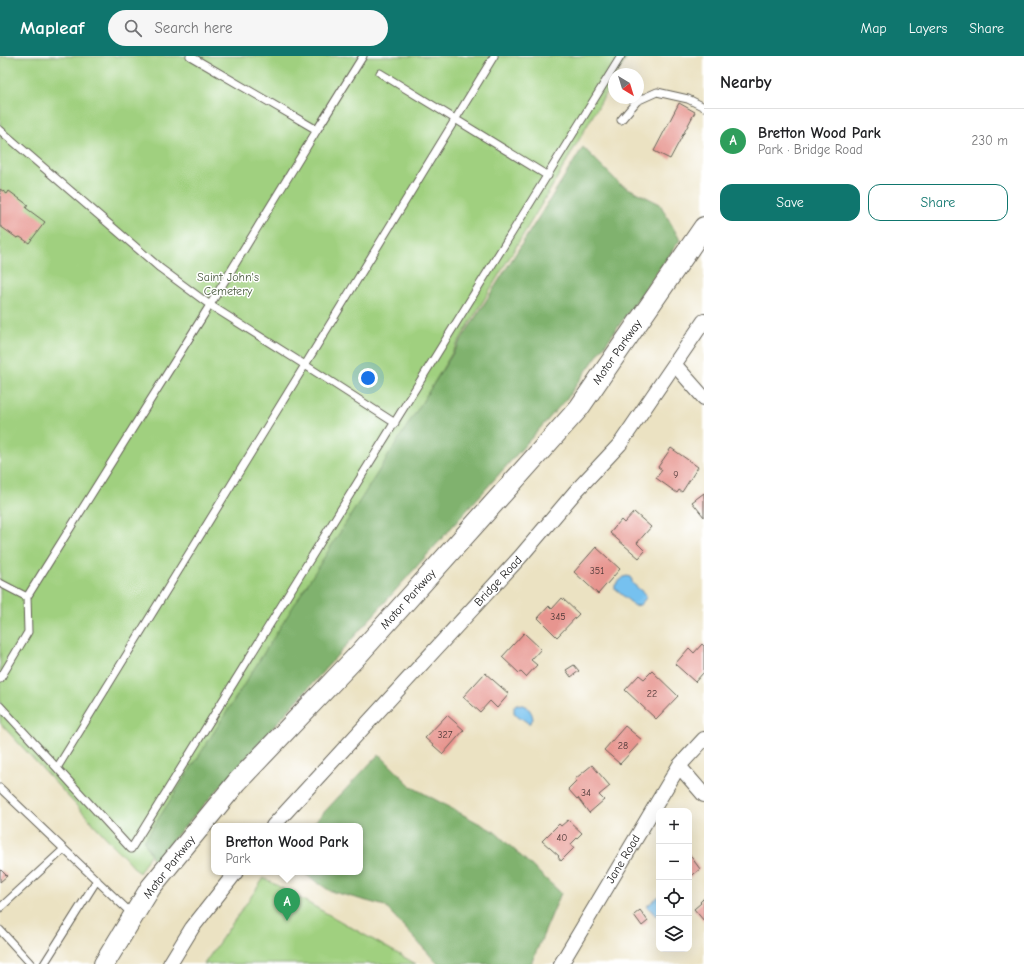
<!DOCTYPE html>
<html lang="en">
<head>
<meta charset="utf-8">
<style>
	body { margin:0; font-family:"Comic Neue",sans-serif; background:#f6f6f6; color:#202124 }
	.controls { position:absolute; right:12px; bottom:12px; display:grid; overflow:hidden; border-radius:8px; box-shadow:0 4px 16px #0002 }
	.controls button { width:36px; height:36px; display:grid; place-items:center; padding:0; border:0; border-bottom:1px solid #e0e0e0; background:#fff; color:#202124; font:20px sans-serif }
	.compass { position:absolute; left:608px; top:12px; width:36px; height:36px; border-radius:50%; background:#fff; box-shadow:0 4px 16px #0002; rotate:142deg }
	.you { position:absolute; left:368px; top:322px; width:14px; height:14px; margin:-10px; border:3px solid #fff; border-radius:50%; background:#1a73e8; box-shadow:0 0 0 6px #1a73e833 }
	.badge { display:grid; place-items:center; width:26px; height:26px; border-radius:50%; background:#0f766e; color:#fff; font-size:13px; font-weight:700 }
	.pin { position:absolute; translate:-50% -33px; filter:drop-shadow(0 1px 2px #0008) }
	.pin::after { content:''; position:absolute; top:21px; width:14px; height:12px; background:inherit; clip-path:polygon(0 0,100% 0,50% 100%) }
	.popup { position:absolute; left:211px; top:767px; width:152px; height:52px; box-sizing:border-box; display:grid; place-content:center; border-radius:8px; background:#fff; filter:drop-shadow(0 1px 3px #0005); font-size:13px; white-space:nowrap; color:#757577 }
	.popup b { font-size:15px; color:#202124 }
	.popup::after { content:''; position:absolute; left:50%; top:100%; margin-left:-8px; border:8px solid transparent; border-top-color:#fff }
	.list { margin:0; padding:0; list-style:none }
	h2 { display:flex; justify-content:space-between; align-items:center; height:52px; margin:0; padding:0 16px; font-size:17px }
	h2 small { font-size:13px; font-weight:400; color:#757577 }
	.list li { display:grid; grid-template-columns:26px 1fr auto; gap:12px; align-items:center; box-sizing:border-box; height:64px; padding:0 16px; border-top:1px solid #e0e0e0 }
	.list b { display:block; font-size:15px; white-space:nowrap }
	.list p { margin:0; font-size:13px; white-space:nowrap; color:#757577 }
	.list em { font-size:13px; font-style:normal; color:#757577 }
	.actions { display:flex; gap:8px; padding:12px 16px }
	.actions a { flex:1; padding:9px 0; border:1px solid #0f766e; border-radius:12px; text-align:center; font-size:14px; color:#0f766e }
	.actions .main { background:#0f766e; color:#fff }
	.icon { flex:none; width:22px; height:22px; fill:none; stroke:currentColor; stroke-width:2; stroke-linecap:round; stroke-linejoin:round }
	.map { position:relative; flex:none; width:704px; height:908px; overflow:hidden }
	header { display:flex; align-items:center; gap:24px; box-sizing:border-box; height:56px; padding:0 20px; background:#0f766e; color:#fff }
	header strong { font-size:19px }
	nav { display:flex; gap:22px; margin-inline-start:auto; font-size:14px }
	.search { width:280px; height:36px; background:#f6f6f6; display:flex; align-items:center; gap:10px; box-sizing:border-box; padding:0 14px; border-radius:22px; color:#757577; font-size:15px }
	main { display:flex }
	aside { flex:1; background:#fff }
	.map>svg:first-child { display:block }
	.green { fill:#a0d07f; stroke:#5e764e }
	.forest { fill:#80b26e; stroke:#4e6745 }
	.water { fill:#76c1ef; stroke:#496e86 }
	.building { fill:#e7958f }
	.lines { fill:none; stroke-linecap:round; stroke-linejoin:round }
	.service-casing { stroke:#646156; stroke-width:9 }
	.minor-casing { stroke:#646156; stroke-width:16 }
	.secondary-casing { stroke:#646156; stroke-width:22 }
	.service { stroke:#fff; stroke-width:7 }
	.minor { stroke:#fff; stroke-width:14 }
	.secondary { stroke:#fff; stroke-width:20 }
	.labels { text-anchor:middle; stroke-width:3; stroke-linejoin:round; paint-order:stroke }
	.number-label { font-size:10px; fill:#4f3a39 }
	.park-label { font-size:12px; fill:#4a5b3f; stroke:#fff }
	.street-label { font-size:12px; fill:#1c1c1c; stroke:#fff }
</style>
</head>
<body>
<header>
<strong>Mapleaf</strong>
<div class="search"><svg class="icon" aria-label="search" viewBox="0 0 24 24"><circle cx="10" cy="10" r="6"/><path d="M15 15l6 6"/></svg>Search here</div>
<nav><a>Map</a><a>Layers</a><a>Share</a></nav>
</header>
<main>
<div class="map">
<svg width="704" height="908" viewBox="0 0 704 908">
	<rect width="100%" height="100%" fill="#fff"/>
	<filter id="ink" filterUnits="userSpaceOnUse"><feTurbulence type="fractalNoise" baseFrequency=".025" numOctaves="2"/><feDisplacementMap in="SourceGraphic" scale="8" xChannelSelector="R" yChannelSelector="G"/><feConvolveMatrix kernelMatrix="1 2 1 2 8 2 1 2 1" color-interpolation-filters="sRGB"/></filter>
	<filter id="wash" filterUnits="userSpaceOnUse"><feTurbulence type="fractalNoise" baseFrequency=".012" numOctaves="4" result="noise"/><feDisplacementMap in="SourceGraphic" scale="16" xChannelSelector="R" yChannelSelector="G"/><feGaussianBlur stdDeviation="0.9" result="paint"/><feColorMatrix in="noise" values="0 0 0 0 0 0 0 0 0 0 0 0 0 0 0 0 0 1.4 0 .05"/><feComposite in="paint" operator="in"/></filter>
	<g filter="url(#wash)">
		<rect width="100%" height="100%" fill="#ebe2c2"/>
		<path class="green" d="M0,0H628L617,18H614V23L553,129L139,817L0,667Z
			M264,822L416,908H204Z"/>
		<path class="forest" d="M583,91L620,128L660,148L680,184L567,342L154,805L144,785L197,703Z
			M379,698L412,731L495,776L561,837L531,908H438L385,850L330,835L302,816H360V770H311Z"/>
		<path class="water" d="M627,520L630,521L632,524V527L646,539V542L640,549L635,550L615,533V529L624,521Z
			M516,648C525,648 532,653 533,663L530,667H528L514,657V651Z
			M659,840V858L656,860L647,850Z"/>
		<g id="blocks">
			<path class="building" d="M679,47L695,56L670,103L654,95Z
				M0,133L7,138L9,135L28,149L26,152L45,166L29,187L20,181L17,182L0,170Z
				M671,392L698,411L682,436L679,434L677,437L656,422L662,414L658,411Z
				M704,437V461L692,446Z
				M634,456L651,471L637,487L645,495L639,502L610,477L621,464L624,467Z
				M596,491L620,513L598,538L574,516Z
				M562,542L579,558L557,581L538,562L549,550L552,553Z
				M524,577L541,593L531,604L537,609L526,621L521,616L519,617L502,601Z
				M702,588L704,590V616L695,626L675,608L689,592L694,597Z
				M574,609L579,615L571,621L566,614Z
				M652,615L678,640L656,663L625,634L639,619L644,623Z
				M485,617L509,638L497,652L490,645L480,656L463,641Z
				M447,659L464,674L443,698L425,682Z
				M625,670L642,684L620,708L604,694Z
				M592,709L610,730L599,739L604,744L589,757L578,742L577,743L568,733L576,725L575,723Z
				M568,764L582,777L571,788L574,792L561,805L558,801L559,800L542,785L559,768L561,770Z
				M689,798L700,813L689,822Z
				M0,813L7,820L0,826Z
				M704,842V865L694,853L701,847L700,846Z
				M640,854L648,865L642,870L634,859Z"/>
		</g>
	</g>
	<g filter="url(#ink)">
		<use href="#blocks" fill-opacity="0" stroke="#646156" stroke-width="1"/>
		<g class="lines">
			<defs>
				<path id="service" d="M380,17L548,120
					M621,64L637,45L657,36L688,43L704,51
					M0,74L160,212L210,249L317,74L190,0
					M317,74L363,0
					M395,367L305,309L57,712L131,793L621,0
					M0,527L27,541
					M0,623L28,576L27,541L210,249L305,309L494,0
					M0,650L57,712
					M0,732L132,858
					M0,852L64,793
					M0,874L31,908
					M44,908L97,824"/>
				<path id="minor" d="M675,309L704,342
					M679,710L704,739
					M273,770L521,500L576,435L620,388L704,265
					M170,908L192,872L236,816
					M561,908L679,710L704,683"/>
				<path id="secondary" d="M104,908L151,831L237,726L358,599L579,352L704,171"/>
			</defs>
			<use href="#service" class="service-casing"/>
			<use href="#minor" class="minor-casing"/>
			<use href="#secondary" class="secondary-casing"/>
			<use href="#service" class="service"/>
			<use href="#minor" class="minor"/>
			<use href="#secondary" class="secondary"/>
		</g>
	</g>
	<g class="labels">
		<g class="number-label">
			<text x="676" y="422">9</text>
			<text x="597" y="518">351</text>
			<text x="558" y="564">345</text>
			<text x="652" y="641">22</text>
			<text x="445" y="682">327</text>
			<text x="623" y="693">28</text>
			<text x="586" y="740">34</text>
			<text x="562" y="785">40</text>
		</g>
		<g class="park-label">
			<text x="228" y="225">Saint John's<tspan x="228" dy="14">Cemetery</tspan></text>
		</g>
		<g class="street-label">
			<text transform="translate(617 296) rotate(-55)" y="4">Motor Parkway</text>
			<text transform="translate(498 525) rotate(-47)" y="4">Bridge Road</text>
			<text transform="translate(408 543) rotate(-48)" y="4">Motor Parkway</text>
			<text transform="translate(623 803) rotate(-59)" y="4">Jane Road</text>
			<text transform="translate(169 811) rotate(-52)" y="4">Motor Parkway</text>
		</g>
	</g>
</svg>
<div class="controls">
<button>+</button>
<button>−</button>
<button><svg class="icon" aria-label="locate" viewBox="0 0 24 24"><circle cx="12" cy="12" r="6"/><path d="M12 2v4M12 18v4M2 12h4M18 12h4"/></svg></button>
<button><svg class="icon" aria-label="layers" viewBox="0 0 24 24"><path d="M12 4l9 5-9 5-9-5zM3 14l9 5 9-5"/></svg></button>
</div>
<svg class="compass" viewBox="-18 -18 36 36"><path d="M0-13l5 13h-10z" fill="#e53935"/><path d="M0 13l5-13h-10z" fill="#757577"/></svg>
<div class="you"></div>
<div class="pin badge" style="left:287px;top:865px;background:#2e9e5b">A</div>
<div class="popup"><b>Bretton Wood Park</b>Park</div>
</div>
<aside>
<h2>Nearby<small></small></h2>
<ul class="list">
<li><span class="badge" style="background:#2e9e5b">A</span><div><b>Bretton Wood Park</b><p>Park · Bridge Road</p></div><em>230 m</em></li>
</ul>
<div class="actions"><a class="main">Save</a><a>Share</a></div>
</aside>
</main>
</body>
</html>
